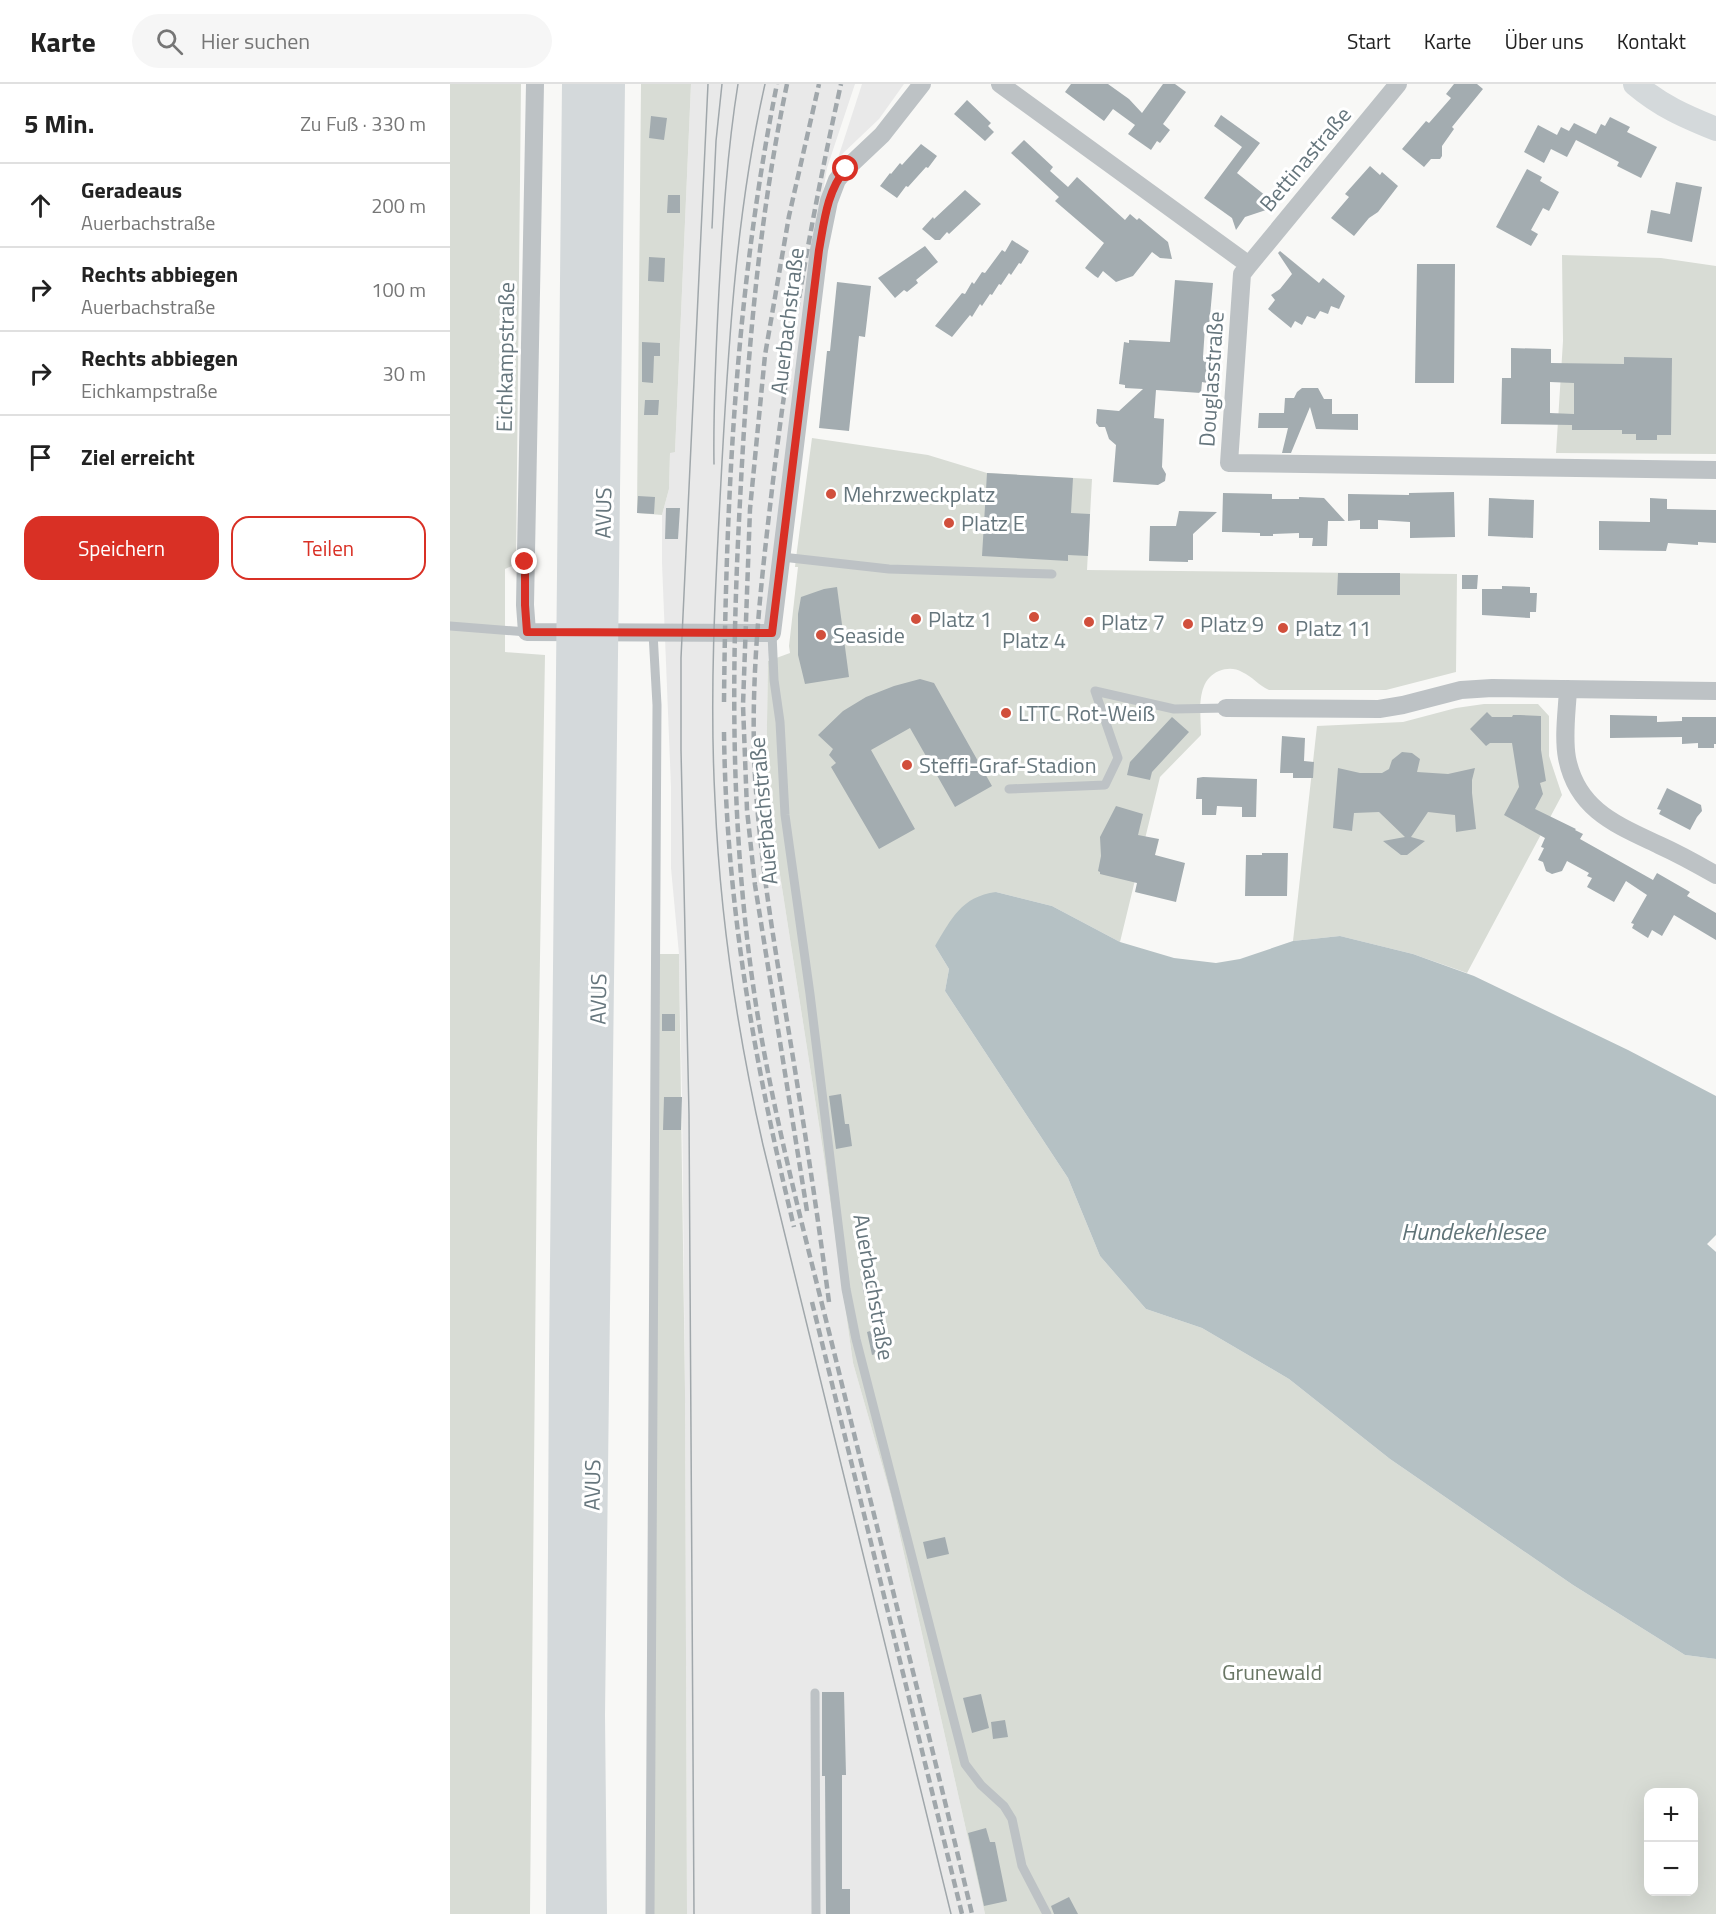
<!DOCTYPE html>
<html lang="de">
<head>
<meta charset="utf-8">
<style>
	body { margin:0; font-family:"Titillium Web",sans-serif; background:#f6f6f6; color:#222 }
	.controls { position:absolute; right:18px; bottom:18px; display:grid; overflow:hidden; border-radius:12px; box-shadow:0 6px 24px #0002 }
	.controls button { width:54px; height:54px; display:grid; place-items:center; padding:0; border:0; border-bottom:2px solid #e0e0e0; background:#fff; color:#222; font:30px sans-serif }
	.stop { position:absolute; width:18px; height:18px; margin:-14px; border:4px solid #d93025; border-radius:50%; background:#fff }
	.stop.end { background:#d93025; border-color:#fff; box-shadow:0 2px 6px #0008 }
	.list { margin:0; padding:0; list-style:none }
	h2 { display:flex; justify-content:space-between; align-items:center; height:78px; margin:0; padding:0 24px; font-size:26px }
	h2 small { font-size:20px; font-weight:400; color:#767676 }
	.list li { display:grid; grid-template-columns:39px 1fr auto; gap:18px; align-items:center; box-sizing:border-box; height:84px; padding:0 24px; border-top:2px solid #e0e0e0 }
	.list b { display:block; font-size:22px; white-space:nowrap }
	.list p { margin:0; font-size:20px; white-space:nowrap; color:#767676 }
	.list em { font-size:20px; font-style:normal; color:#767676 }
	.actions { display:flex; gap:12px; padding:18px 24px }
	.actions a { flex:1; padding:14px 0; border:2px solid #d93025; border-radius:18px; text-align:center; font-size:21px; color:#d93025 }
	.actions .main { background:#d93025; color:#fff }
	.icon { flex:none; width:33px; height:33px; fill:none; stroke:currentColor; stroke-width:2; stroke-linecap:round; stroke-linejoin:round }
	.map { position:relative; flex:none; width:1266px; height:1830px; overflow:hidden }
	header { display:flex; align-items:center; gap:36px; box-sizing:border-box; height:84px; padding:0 30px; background:#fff; border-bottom:2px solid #e0e0e0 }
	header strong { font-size:28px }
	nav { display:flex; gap:33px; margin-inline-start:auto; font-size:21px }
	.search { width:420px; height:54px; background:#f6f6f6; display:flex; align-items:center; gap:15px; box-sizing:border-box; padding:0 21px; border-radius:33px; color:#767676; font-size:22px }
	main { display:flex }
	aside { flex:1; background:#fff }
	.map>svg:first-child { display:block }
	.built { fill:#e9e9e9 }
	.green { fill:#d8dcd5; fill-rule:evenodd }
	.water { fill:#b5c1c4 }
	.building { fill:#a3acb0; fill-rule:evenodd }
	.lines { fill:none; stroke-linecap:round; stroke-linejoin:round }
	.lane { stroke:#bdc2c5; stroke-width:9 }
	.street { stroke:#bdc2c5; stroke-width:18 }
	.secondary { stroke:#d4d9db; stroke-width:24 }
	.highway { stroke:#d4d9db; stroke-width:32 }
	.tram { stroke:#a0a7ab; stroke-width:1.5 }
	.rail { stroke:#a0a7ab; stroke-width:4.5; stroke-dasharray:9 4.5; stroke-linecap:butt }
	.route { stroke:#d93025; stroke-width:8 }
	.poi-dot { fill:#d14f3c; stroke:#fff; stroke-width:2 }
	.labels { text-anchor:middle; stroke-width:6; stroke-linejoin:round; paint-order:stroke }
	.street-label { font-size:22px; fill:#66767d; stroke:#fff }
	.poi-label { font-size:22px; fill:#66767d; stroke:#fff; text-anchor:start }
	.park-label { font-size:22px; fill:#697664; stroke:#fff }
	.water-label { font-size:24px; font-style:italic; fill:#607478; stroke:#fff }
</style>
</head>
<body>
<header>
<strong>Karte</strong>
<div class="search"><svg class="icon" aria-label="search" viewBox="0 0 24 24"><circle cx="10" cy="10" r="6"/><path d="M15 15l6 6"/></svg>Hier suchen</div>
<nav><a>Start</a><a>Karte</a><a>Über uns</a><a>Kontakt</a></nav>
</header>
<main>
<aside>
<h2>5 Min.<small>Zu Fuß · 330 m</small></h2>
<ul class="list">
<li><svg class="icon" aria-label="ahead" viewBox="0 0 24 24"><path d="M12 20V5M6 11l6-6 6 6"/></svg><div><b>Geradeaus</b><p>Auerbachstraße</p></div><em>200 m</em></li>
<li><svg class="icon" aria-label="right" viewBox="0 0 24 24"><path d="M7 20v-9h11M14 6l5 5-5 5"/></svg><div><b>Rechts abbiegen</b><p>Auerbachstraße</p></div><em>100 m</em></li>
<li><svg class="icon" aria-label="right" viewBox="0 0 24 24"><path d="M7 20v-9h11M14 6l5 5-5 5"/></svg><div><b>Rechts abbiegen</b><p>Eichkampstraße</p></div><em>30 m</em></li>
<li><svg class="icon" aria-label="arrive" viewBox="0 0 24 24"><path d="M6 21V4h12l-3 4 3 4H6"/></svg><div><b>Ziel erreicht</b></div></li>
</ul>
<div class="actions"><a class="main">Speichern</a><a>Teilen</a></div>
</aside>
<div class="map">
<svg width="1266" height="1830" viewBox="0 0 1266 1830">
	<rect width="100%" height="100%" fill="#f8f8f6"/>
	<path class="built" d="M241,0H405L377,84L354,222L337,365L318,577L316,701L374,1073L403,1279L441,1412L535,1830H237L235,1307L232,1013L229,870L221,784V703L212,479V431L219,405L220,368H225Z
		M412,0H454L429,35L388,74Z"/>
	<path class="green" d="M0,0H71L66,480L55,485V568L95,571L87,1055L80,1830H0Z
		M191,0H241L225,368L220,369L219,405L212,431L187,429Z
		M1112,171L1211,174L1266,182V370L1106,369L1113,257Z
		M362,354L478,371L537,389L642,395L637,486L1007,490L1006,588L936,606H819C808,601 803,593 792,588C785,584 777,584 769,587C745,597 751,629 751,651L710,693L670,858L602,822L546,808L485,862L499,885L495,907L618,1094L650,1172L696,1225L752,1244L839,1295L940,1375L1123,1501L1235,1571L1266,1575V1830H535L441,1412L403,1279L374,1073L316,701L318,577L340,569L339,562L348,483H345L346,474ZM1198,1708H1244V1808H1198Z
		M1034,620H1088L1099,632V672L1112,711L1017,889L963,870L890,852L843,857L867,642L953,638L1006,624Z
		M206,870H229L235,1307L237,1830H196Z"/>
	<path class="water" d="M546,808L602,822L670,858L724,874L766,879L790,875L843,857L890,852L963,870L1024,892L1178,966L1266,1012V1151L1257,1160L1266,1168V1575L1235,1571L1123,1501L940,1375L839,1295L752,1244L696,1225L650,1172L618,1094L495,907L499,885L485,862C502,834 511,813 546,808Z"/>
	<path class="building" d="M621,0H658L679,15L692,29L713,0H725L736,8L713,40L720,46L710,59L707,57L701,66L678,50L685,41L663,25L654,37L615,8Z
		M1004,0H1027L1033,5L1002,43L1004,45L992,62V72L990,75H981L974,83L952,65L976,37L979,39L1001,14L996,10Z
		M517,16L541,39L538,42L544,48L535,57L504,30Z
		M771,31L810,59L787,89L816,112L811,119L819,125L795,133L786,146L782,134L754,114L792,63L764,42Z
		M201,32L217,34L214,56L199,54Z
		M1160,33L1180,43L1177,48L1207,63L1191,94L1167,82L1169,78L1126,56L1117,73L1101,65L1094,79L1074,68L1088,41L1107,51L1111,43L1119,47L1124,39L1146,50L1151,40L1155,42Z
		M574,56L603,83L600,87L618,103L627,93L675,136L680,130L687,136L689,134L718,158L722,175L710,174L702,168L683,192L666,198L653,187L648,194L645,192L635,184L654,159L605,117L609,113L561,69Z
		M471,60L487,72L478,84L476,83L458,103L456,102L447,114L430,102L440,89L441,90L450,79L452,81Z
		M920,82L930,91L932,88L948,102L928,128L919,134L904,152L881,134L899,113L895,110Z
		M1077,85L1092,93L1090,97L1109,108L1099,127L1093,124L1081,146L1088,150L1081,162L1046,143Z
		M1226,98L1252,103L1242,158L1197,149L1201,126L1220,130Z
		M515,106L531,120L499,150L497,148L490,156H485L472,145L483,133L484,135Z
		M218,111H230V129H217Z
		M562,156L579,167L571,180L569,179L561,191L559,189L551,201L549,200L542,211L540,210L532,222L530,220L522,233L520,231L502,253L485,242L512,209L515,210L522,198L524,200L532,188L535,189L552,166L555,168Z
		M475,162L488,178L466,196L468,199L457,208L454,206L445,214L428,194Z
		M830,167L869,199L873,194L895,212L889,225L881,222L878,230L870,227L865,235L857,232L852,241L845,237L841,244L818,225L825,216L821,211L830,205L842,190L828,169Z
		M199,173L215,174L214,198L198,197Z
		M967,180H1005L1004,299H965Z
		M725,196L763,199L759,243H755L753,273H759L757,299L752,298L751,309L706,306L704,334L714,335L712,383L716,390L715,397L708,401L663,398L666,361L659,355L655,343H649L646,339L647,325L669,327L693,305L675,304V301L669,300L674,258L679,259V256L720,258Z
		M387,198L421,202L415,253L409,252L399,347L369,344L377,267H380Z
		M192,258L210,259V272H204L203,299L192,298Z
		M1061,264L1101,265V279L1174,280V273L1222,274L1221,351H1207V356H1186V350H1172V346H1122V341L1051,340L1052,294H1061ZM1100,298L1124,299V330L1100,329Z
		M852,304H868L874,315H882V330H908V346L866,345L860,323L841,369H832L838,344H808L809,329H834L835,314H844L847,308Z
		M195,316H209L208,331H194Z
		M537,389L623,394L621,429L640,430L638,472L618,471V477L532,472Z
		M1004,408L1005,453L960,454V438L928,436V445H910V436L898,437V410L959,411V409Z
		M773,409L822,410V415H849V413L874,414L895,437H878L877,462H862L863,454H849V449L823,450V452H810V449L774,448H772Z
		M188,412L205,413L204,430L187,429Z
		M1039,414L1084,416L1083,454L1038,452Z
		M1200,414L1217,415V425L1266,426V459L1248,458V461L1218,459L1216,467L1149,466V437L1200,438Z
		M216,424H230L228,455H215Z
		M729,427L767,428L743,450V476H738V478L699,477L700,442H726Z
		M888,489H950V511H887Z
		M1012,491H1028L1027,505H1012Z
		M1052,502L1080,503V509H1087L1086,528H1080V534L1032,531V505H1052Z
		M387,503L399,593L355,600L348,571V530L351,513L374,505Z
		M470,595L484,599L542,702L505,723L460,644L421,666L465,745L429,765L381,683L386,679L379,671L383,665L368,651L393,627L416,613L444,602Z
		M1037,628L1042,633H1062L1063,631H1070L1091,632V666L1096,697L1090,699L1093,710L1085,725L1126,745L1125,746L1133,750L1130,755L1203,796L1207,789L1240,808L1237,812L1266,829V856L1224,831L1212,852L1202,846L1198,854L1182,844L1184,840L1181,839L1197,811L1176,797L1164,818L1137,803L1142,794L1137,792L1139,789L1117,777L1112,787L1102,790L1096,787L1093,778L1088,776L1094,764L1091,763L1095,754L1054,731L1069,703L1062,659H1040L1036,662L1020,645Z
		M1160,631L1207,632V638L1232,637V633H1266V660H1264V664H1248V659L1232,660V653L1160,654Z
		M722,633L739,648L702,688L700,696L677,691L680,678Z
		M832,652L855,654L854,677L864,678L863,694H843V689H830Z
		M952,668L962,669L970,675L967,688L998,690L1025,684L1022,696V709L1026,745L1006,748L1005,731L978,728L961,753L975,757L957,771H951L933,757L955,753L929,728L904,729L902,747L883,744L888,684L910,689H932L939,685L942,676Z
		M753,693L807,695L806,733H792V723L767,722L766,731H752V715H746L747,694Z
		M1217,704L1251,721L1252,727L1247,733L1240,746L1209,730L1211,726L1207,725Z
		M666,722L693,730L688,751L709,755L705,771L735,779L726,818L685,808L687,799L650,790V788L648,787L651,772L650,753Z
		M812,769H838L837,812H795L796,771H812Z
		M212,930H225V947H212Z
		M391,1010L395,1040H399L402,1062L386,1065L379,1012Z
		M214,1013H232L231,1046H213Z
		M425,1192L428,1207L414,1210L411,1195Z
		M430,1244L436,1267L422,1271L417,1248Z
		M495,1453L499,1470L477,1475L473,1458Z
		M372,1608H394L396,1691H392V1805H400V1830H376L375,1692H372Z
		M531,1610L539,1644L522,1649L513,1614Z
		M555,1636L558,1653L543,1655L541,1638Z
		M536,1744L540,1758H545L557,1817L534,1822L518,1749Z
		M619,1813L628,1830H604L601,1822Z"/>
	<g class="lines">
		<path class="lane" d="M332,473L439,485L602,490
			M0,542L77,548
			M322,549L324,596L330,638L335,731L360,910L396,1205L406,1255L515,1680L531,1701L554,1722L562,1735L572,1782L597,1830
			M559,705L655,701L668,674L645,607L724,625L776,624
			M365,1609L366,1830
			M200,1830L207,621L203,549"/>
		<path class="street" d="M85,0L75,521L77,548L322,549L369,166L379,117L387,96L396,85L432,51L472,0
			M550,0L799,181L792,190L779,379L1266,386
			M799,181L948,0
			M1118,605C1117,627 1113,652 1117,674C1127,726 1167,741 1209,761C1229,770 1247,780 1266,791
			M776,624L929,625L953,621L1011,606L1042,604L1266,607"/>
		<path class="secondary" d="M1185,0C1211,22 1234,32 1266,45"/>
		<path class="highway" d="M112,1830L115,1277L128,0
			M141,1830L139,1631L159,0"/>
		<path class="tram" d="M315,0C287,124 279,251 272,378C266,490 259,603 265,716C270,832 287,947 313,1061L501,1830
			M262,144L266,57L272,0
			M264,380C263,322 266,264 269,206C273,137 277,68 288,0
			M244,1830L239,1030L231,666V574L258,0"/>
		<path class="rail" d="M337,0C308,138 297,277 290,417C281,587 280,752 306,921C325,1041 357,1159 386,1276C431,1461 478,1645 522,1830
			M274,618C276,412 286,203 327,0
			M274,648C276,818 304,978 344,1143
			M357,1127L305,801L297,726L293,621L300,425L315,271L339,132L369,0
			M362,1218L512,1830
			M379,1218C367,1126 353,1034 338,943C324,859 310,776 305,692C300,599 310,507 321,414C337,274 360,138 391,0"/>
	</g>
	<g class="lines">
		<path class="route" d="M75,478V521L77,548L322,549L369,166C374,139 377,106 396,85"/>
	</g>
	<g class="poi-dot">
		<circle cx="381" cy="410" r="6"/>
		<circle cx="499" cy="439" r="6"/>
		<circle cx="584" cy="533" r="6"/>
		<circle cx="466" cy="535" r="6"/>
		<circle cx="639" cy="538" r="6"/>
		<circle cx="738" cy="540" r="6"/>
		<circle cx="833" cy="544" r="6"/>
		<circle cx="371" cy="551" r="6"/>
		<circle cx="556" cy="629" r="6"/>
		<circle cx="457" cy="681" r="6"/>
	</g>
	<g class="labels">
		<g class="street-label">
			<text transform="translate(855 75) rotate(-50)" y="8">Bettinastraße</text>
			<text transform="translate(337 237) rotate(-83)" y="8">Auerbachstraße</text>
			<text transform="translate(55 273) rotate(-89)" y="8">Eichkampstraße</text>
			<text transform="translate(761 295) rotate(-86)" y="8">Douglasstraße</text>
			<text transform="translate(153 429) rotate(-89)" y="8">AVUS</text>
			<text transform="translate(313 727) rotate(-95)" y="8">Auerbachstraße</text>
			<text transform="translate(148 915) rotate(-89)" y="8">AVUS</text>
			<text transform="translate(424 1203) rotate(80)" y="8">Auerbachstraße</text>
			<text transform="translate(142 1401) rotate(-89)" y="8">AVUS</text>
		</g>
		<g class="poi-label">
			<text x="393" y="418">Mehrzweckplatz</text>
			<text x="511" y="447">Platz E</text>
			<text x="478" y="543">Platz 1</text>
			<text x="651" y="546">Platz 7</text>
			<text x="750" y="548">Platz 9</text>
			<text x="845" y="552">Platz 11</text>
			<text x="383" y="559">Seaside</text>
			<text x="584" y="564" text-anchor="middle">Platz 4</text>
			<text x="568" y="637">LTTC Rot-Weiß</text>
			<text x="469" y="689">Steffi-Graf-Stadion</text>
		</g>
		<g class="park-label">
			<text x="822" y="1596">Grunewald</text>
		</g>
		<g class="water-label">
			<text x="1023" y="1156">Hundekehlesee</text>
		</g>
	</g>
</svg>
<div class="controls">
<button>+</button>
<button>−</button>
</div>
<div class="stop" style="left:396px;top:85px"></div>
<div class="stop end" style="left:75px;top:478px"></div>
</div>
</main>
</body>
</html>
